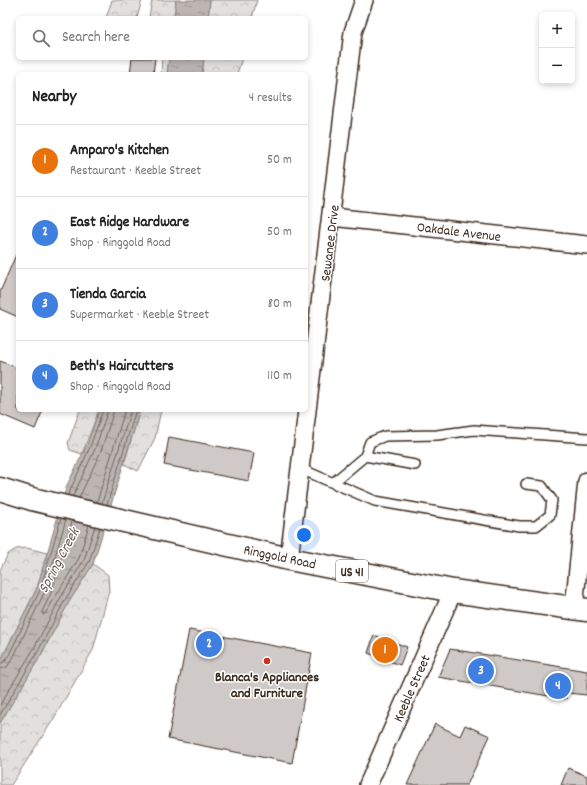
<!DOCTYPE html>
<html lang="en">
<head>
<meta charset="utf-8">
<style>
	body { margin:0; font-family:Dekko,sans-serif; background:#f6f6f6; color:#222 }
	.controls { position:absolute; right:12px; top:12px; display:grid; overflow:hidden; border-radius:6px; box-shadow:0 2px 6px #0003 }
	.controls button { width:36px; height:36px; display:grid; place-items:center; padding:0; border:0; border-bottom:1px solid #e0e0e0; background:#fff; color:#222; font:20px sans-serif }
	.you { position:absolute; left:304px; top:535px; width:14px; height:14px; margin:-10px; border:3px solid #fff; border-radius:50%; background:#1a73e8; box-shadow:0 0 0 6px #1a73e833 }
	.badge { display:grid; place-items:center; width:26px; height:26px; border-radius:50%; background:#b45309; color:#fff; font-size:13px; font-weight:700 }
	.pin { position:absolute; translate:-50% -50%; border:2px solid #fff; box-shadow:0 1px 4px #0006 }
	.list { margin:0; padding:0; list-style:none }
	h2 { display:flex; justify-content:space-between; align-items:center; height:52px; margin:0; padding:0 16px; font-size:17px }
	h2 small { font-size:13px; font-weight:400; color:#767676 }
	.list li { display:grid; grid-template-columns:26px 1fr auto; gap:12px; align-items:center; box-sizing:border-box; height:72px; padding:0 16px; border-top:1px solid #e0e0e0 }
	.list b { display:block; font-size:15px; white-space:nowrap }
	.list p { margin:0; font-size:13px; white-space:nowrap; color:#767676 }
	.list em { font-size:13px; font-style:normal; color:#767676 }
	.icon { flex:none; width:22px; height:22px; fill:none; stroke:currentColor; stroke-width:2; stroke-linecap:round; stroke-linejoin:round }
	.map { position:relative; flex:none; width:587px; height:785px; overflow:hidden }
	.search { position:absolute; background:#fff; box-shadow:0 2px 6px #0003; left:16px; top:16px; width:292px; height:44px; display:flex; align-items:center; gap:10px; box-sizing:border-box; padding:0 14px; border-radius:6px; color:#767676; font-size:15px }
	.panel { position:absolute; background:#fff; box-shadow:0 2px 6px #0003; left:16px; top:72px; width:292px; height:340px; border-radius:6px }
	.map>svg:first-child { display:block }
	.forest { fill:url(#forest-crowns); stroke:#8e857e }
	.water { fill:url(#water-ripples); stroke:#887e77 }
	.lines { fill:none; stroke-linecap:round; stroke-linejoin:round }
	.shore { stroke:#6f625a; stroke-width:1 }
	.building { fill:#cfcac7; stroke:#3b2a1e }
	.lane-casing { stroke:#3b2a1e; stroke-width:12 }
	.street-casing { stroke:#3b2a1e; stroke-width:20 }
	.primary-casing { stroke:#3b2a1e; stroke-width:25 }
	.lane { stroke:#fff; stroke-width:9 }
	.street { stroke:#fff; stroke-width:17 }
	.primary { stroke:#fff; stroke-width:22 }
	.poi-dot { fill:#c8321e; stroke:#fff; stroke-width:1.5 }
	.labels { text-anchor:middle; stroke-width:3; stroke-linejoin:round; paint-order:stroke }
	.shield { fill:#fff; stroke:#766a62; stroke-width:1 }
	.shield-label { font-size:13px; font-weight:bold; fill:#3b2a1e }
	.street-label { font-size:14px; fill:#3b2a1e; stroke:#fff }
	.poi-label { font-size:14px; font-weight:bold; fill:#3b2a1e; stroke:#fff }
	.water-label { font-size:15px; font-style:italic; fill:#685b52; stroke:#fff }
</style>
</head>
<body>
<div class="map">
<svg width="587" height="785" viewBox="0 0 587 785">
	<defs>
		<pattern id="forest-crowns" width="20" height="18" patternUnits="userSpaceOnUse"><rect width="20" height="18" fill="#e2e0de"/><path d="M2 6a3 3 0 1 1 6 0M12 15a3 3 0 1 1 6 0" fill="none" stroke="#c3c0be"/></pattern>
		<pattern id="water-ripples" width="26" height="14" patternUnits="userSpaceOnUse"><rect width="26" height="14" fill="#bcb6b3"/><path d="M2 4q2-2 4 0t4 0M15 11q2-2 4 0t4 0" fill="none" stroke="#9a9491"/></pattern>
	</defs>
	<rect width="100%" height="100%" fill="#fff"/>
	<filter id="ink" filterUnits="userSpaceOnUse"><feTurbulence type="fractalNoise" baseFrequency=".025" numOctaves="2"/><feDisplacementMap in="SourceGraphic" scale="8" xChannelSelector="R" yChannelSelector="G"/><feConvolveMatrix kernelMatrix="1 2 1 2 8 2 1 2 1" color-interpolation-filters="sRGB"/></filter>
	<g filter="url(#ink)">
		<path class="forest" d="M112,0H142L137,18H106Z
			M152,0H176L174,18H149Z
			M210,0H257L252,18H208Z
			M162,58H169L167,74H161Z
			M204,58H242L237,74H202Z
			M80,410H99L82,454L70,450L68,443Z
			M140,410H161L155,438L138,471L124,464Z
			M27,548L47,553L37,588L0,662V570L8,554L16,549Z
			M93,564L108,575L109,591L93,650L53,720L11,785H0V723L41,655L69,602Z"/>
		<path class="water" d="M176,0H210L208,18H174Z
			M169,58H204L202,74H167Z
			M99,410H140L93,564L69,602L41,655L0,723V662L37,588L67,485L87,445Z"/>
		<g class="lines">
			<path class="shore" d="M68,495L90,447L103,410
				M73,496L95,449L108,410
				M79,498L101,451L114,410
				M97,502L125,410
				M102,503L131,410
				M107,505L136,410
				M72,521L51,593L42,612L43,615L45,614L79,558L89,525
				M0,664L4,662L9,655L40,590L61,518
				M0,669L7,667L13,658L45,591L66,519
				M0,705L33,650L61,597L84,560L95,526
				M0,715L37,653L65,600L89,562L100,528"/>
		</g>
		<path class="building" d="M132,58H155L153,74H130Z
			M18,250V317L0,309V292Z
			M0,361L18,368V410H43L35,429L0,414Z
			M169,437L254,453L249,481L164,465Z
			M189,630L312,653L292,763L168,739Z
			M374,635L407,647L400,665L368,653Z
			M450,649L587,671V695L567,693L566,699L438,677Z
			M435,724L460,736L465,725L490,736L467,785H407Z
			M568,768L587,776V785H561Z"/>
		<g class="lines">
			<defs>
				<path id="lane" d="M365,456L415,465
					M301,469L375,501L519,526H536L550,515L552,500L542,486L526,484
					M334,482L365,456L370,442L385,436L437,435L474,430L587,438"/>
				<path id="street" d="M332,217L587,245
					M289,559L353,32L364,0
					M574,608L587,481
					M368,785L453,591"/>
				<path id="primary" d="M0,489L32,499L120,520L289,559L453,591L587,610"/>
			</defs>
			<use href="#lane" class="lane-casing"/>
			<use href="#street" class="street-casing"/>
			<use href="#primary" class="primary-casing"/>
			<use href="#lane" class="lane"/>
			<use href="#street" class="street"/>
			<use href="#primary" class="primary"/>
		</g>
	</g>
	<circle class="poi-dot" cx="267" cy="661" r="4"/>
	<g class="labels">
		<rect class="shield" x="336" y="560" width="32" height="22" rx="3"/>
		<g class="shield-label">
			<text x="352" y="576">US 41</text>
		</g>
		<g class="street-label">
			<text transform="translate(459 231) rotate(7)" y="5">Oakdale Avenue</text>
			<text transform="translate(329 243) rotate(-83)" y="5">Sewanee Drive</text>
			<text transform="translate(280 556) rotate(12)" y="5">Ringgold Road</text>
			<text transform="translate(411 688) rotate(-66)" y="5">Keeble Street</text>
		</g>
		<g class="poi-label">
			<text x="267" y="681">Blanca's Appliances<tspan x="267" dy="16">and Furniture</tspan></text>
		</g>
		<g class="water-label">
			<text transform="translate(58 560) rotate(-62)" y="5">Spring Creek</text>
		</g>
	</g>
</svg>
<div class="controls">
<button>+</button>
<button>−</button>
</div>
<div class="you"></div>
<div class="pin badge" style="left:385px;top:650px;background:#e8710a">1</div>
<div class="pin badge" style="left:209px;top:644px;background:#3f7fe0">2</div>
<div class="pin badge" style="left:481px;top:671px;background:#3f7fe0">3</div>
<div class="pin badge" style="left:558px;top:686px;background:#3f7fe0">4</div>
<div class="search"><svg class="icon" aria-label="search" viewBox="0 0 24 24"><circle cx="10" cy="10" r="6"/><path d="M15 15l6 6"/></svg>Search here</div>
<section class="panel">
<h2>Nearby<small>4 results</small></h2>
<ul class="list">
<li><span class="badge" style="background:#e8710a">1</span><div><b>Amparo's Kitchen</b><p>Restaurant · Keeble Street</p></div><em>50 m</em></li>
<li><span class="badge" style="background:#3f7fe0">2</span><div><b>East Ridge Hardware</b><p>Shop · Ringgold Road</p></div><em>50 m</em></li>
<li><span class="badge" style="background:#3f7fe0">3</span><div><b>Tienda Garcia</b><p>Supermarket · Keeble Street</p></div><em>80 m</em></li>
<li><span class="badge" style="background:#3f7fe0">4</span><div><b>Beth's Haircutters</b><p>Shop · Ringgold Road</p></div><em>110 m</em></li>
</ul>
</section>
</div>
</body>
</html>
